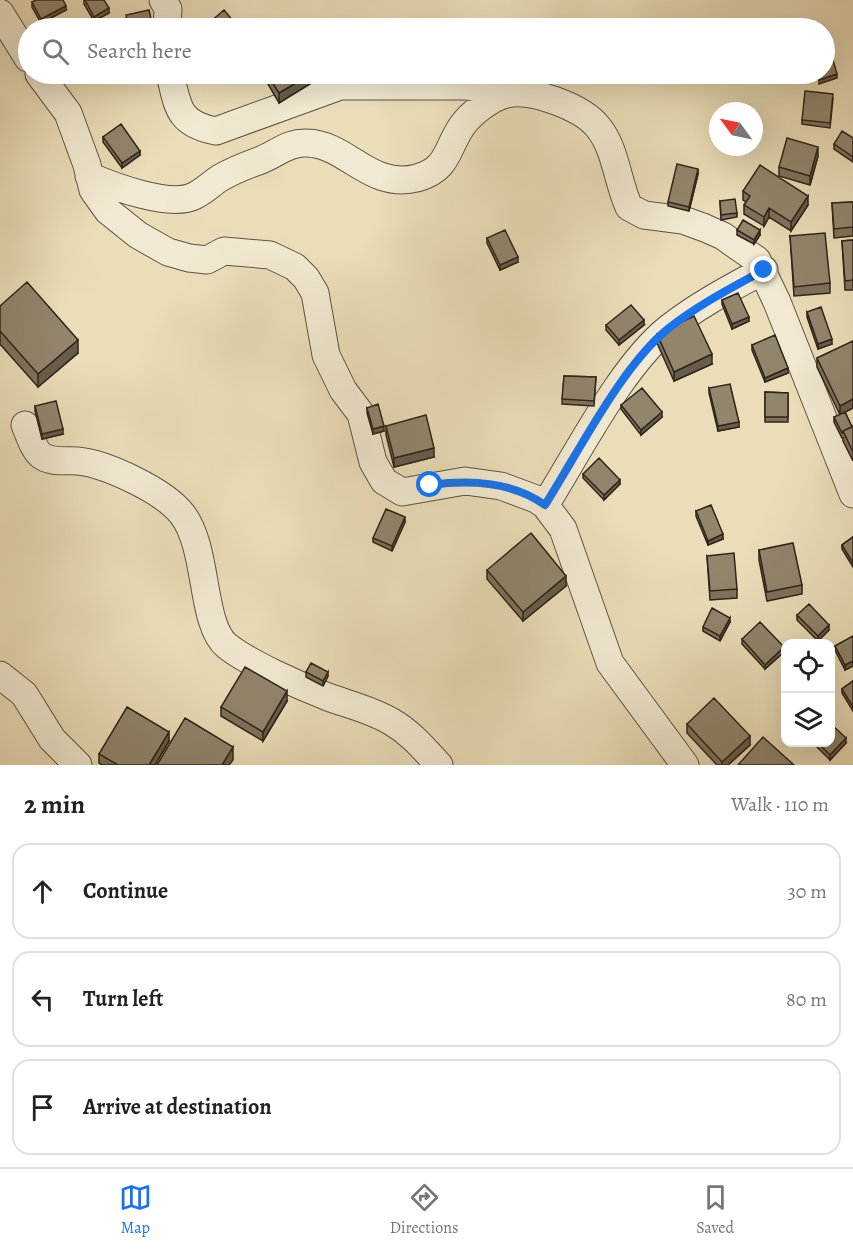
<!DOCTYPE html>
<meta charset="utf-8">
<style>
:root{--surface:#fff;--page:#f6f6f6;--text:#222;--muted:#767676;--line:#e0e0e0;--accent:#1a73e8}
body{margin:0;font-family:Alegreya,serif;background:var(--page);color:var(--text)}
.controls{position:absolute;right:18px;bottom:18px;display:grid;overflow:hidden;border-radius:12px;box-shadow:0 6px 24px #0002}
.controls button{width:54px;height:54px;display:grid;place-items:center;padding:0;border:0;border-bottom:2px solid var(--line);background:var(--surface);color:var(--text);font:30px sans-serif}
.compass{position:absolute;left:709px;top:102px;width:54px;height:54px;border-radius:50%;background:var(--surface);box-shadow:0 6px 24px #0002;rotate:303deg}
.stop{position:absolute;width:18px;height:18px;margin:-14px;border:4px solid #1a73e8;border-radius:50%;background:#fff}
.stop.end{background:#1a73e8;border-color:#fff;box-shadow:0 2px 6px #0008}
.list{margin:0;padding:0;list-style:none}
h2{display:flex;justify-content:space-between;align-items:center;height:78px;margin:0;padding:0 24px;font-size:26px}
h2 small{font-size:20px;font-weight:400;color:var(--muted)}
.list li{display:grid;grid-template-columns:39px 1fr auto;gap:18px;align-items:center;box-sizing:border-box;height:96px;margin:0 12px 12px;padding:0 12px;border:2px solid var(--line);border-radius:18px}
.list b{display:block;font-size:22px;white-space:nowrap}
.list em{font-size:20px;font-style:normal;color:var(--muted)}
.icon{flex:none;width:33px;height:33px;fill:none;stroke:currentColor;stroke-width:2;stroke-linecap:round;stroke-linejoin:round}
.map{position:relative;flex:none;width:853px;height:765px;overflow:hidden}
.search{position:absolute;background:var(--surface);box-shadow:0 6px 24px #0002;left:18px;right:18px;top:18px;height:66px;display:flex;align-items:center;gap:15px;box-sizing:border-box;padding:0 21px;border-radius:33px;color:var(--muted);font-size:22px}
.sheet{height:402px;background:var(--surface)}
nav{display:flex;justify-content:space-around;align-items:center;box-sizing:border-box;height:84px;border-top:2px solid var(--line);background:var(--surface);font-size:16px;color:var(--muted)}
nav a{display:grid;justify-items:center;gap:3px}
nav .on{color:var(--accent)}
.map>svg:first-child{display:block}
.lines{fill:none;stroke-linecap:round;stroke-linejoin:round}
.street-casing{stroke:#5e5342;stroke-width:29}
.street{stroke:#f1e9d1;stroke-width:27}
.wall{fill:#7d725d;stroke:#30251a;stroke-width:1.5}
.shaded-wall{fill:#665d4c;stroke:#30251a;stroke-width:1.5}
.building{fill:#91856c;stroke:#30251a;stroke-width:1.5}
.route{stroke:#1a73e8;stroke-width:8}
</style>
<div class="map">
<svg width="853" height="765" viewBox="0 0 853 765">
<rect width="100%" height="100%" fill="#eaddb8"/>
<filter id="stains"><feTurbulence type="fractalNoise" baseFrequency=".00333" numOctaves="4"/><feColorMatrix values="0 0 0 0 .2 0 0 0 0 .09 0 0 0 0 .02 0 0 0 .5 -.17"/></filter>
<radialGradient id="worn" r=".72"><stop offset=".6" stop-color="#630" stop-opacity="0"/><stop offset="1" stop-color="#630" stop-opacity=".3"/></radialGradient>
<g class="lines">
<defs>
<path id="street" d="M163 0 168 9 167 28
M0 13 28 58
M39 74 68 113 87 165 93 190 108 211 138 235 168 252 189 258 207 260 224 251 270 255 295 267 306 278 315 293 326 355 343 390 361 414 373 462 384 481 402 492 465 481 501 486 536 499 545 505 563 529 610 663 685 765
M170 74C178 107 178 124 216 131L340 86H467L507 94
M89 176C112 186 170 208 194 196 203 192 211 184 220 178 234 170 247 165 261 160 278 153 289 142 307 143 347 144 370 190 417 178 449 169 446 149 462 126 471 113 491 98 506 94 531 88 582 107 598 127 616 149 617 181 629 207L644 215 683 220 705 228 723 236 757 260 777 302 853 494
M25 425C29 434 34 451 42 456 53 463 66 460 78 461 107 464 164 491 182 514 209 548 200 624 227 646 250 664 300 686 328 697 350 705 372 710 392 722 411 733 424 749 439 765
M545 505C578 453 622 365 669 328 698 305 731 288 764 270
M0 675 24 694 52 739 78 765"/>
</defs>
<use href="#street" class="street-casing"/>
<use href="#street" class="street"/>
</g>
<path class="wall" d="M84 0H104L109 13 94 21 84 4Z
M32 2 66 10 41 23 32 7Z
M264 74H326L279 103 264 77Z
M833 99 830 128 802 124V120Z
M103 137 140 155 122 168 103 142Z
M853 138V162L834 149V144Z
M818 156 810 185 779 176V167Z
M698 174 689 211 668 206V202Z
M743 191 808 205 791 231 769 217 764 226 744 214V205L746 202 743 200Z
M720 201 737 213V217L721 220Z
M853 202V236L834 238 832 203Z
M737 230 760 235 754 244 737 235Z
M790 236 830 283V293L794 296Z
M487 238 518 262 500 270 487 243Z
M853 240V290H845L842 241Z
M722 300 749 321 732 329 722 304Z
M0 306 78 353 38 387 0 344Z
M807 312 832 344 818 349 807 317Z
M606 325H644L619 345 606 330Z
M657 334 712 364 674 381 657 343Z
M853 341V408L845 412 852 427 853 426V461L843 441V438H842L834 422V417L840 415 817 367V358Z
M752 345 788 373 765 382 752 350Z
M564 376 596 377 594 406 562 404Z
M709 388 739 427 718 431 709 393Z
M765 392 788 393V422H765Z
M621 405 662 417 641 435 621 409Z
M35 406 63 434 42 439 35 411Z
M367 408 384 431 373 434 367 413Z
M386 426 434 457 394 467 386 435Z
M583 474 620 484 604 500 583 478Z
M696 511 723 539 708 545 696 516Z
M405 522 392 551 373 542V538Z
M853 537V567L842 549V545Z
M759 550 802 585V594L767 601 759 560Z
M707 556 737 589V598L710 600Z
M487 570 566 586 523 621 487 579Z
M797 615 829 630 818 641 797 620Z
M730 622 720 641 703 631V627Z
M853 636V666L845 670 835 650V646Z
M742 639 784 652 765 669 742 644Z
M306 672 328 676 323 686 306 677Z
M853 681V711L842 693V689Z
M287 701 263 741 221 716V707Z
M687 724 750 745 728 765H717L687 733Z
M169 741 155 765H102L99 763V754Z
M812 742H831L846 743 830 760Z"/>
<path class="shaded-wall" d="M66 6V10L41 23V19Z
M109 8V13L94 21V17Z
M311 74H326L279 103V93Z
M837 74V78L819 84V80Z
M818 147V156L810 185V176Z
M140 151V155L122 168V163Z
M698 169V174L689 211V207Z
M808 196V205L791 231V222Z
M769 208V217L764 226V217Z
M760 230V235L754 244V240Z
M518 257V262L500 270V265Z
M749 317V321L732 329V324Z
M644 320V325L619 345V340Z
M832 339V344L818 349V344Z
M78 340V353L38 387V374Z
M712 354V364L674 381V372Z
M788 368V373L765 382V378Z
M853 399V408L840 415V406Z
M662 412V417L641 435V430Z
M739 422V427L718 431V426Z
M384 426V431L373 434V429Z
M63 429V434L42 439V434Z
M434 448V457L394 467V458Z
M620 480V484L604 500V495Z
M405 517V522L392 551V546Z
M723 534V539L708 545V541Z
M566 576V586L523 621V612Z
M730 618V622L720 641V636Z
M829 625V630L818 641V636Z
M784 647V652L765 669V665Z
M853 661V666L845 670V665Z
M328 672V676L323 686V681Z
M287 691V701L263 741V732Z
M169 732V741L155 765H149Z
M750 736V745L728 765H722V762Z
M846 738V743L830 760V755Z
M233 747V760L229 765H222Z"/>
<path class="building" d="M36 0H63L66 6 41 19 32 2Z
M85 0H104L109 8 94 17Z
M149 10 153 28H128L126 15Z
M224 10 239 28H203Z
M830 50 837 74 819 80 817 74H825V52Z
M267 74H311L279 93Z
M805 91 833 94 830 123 802 120Z
M121 124 140 151 122 163 103 137Z
M842 131 853 138V157L834 144Z
M787 138 818 147 810 176 779 167Z
M677 164 698 169 689 207 668 202Z
M760 165 808 196 791 222 769 208 764 217 744 205 750 196 743 191Z
M735 199 737 213 721 215 720 201Z
M853 202V227L834 229 832 203Z
M743 220 760 230 754 240 737 230Z
M505 230 518 257 500 265 487 238Z
M825 233 830 283 794 287 790 236Z
M853 240V280L845 281 842 241Z
M27 282 78 340 38 374 0 331V306Z
M738 293 749 317 732 324 722 300Z
M631 305 644 320 619 340 606 325Z
M821 307 832 339 818 344 807 312Z
M694 316 712 354 674 372 657 334Z
M775 335 788 368 765 378 752 345Z
M853 341V399L840 406 817 358Z
M564 376 596 377 594 401 562 399Z
M730 384 739 422 718 426 709 388Z
M642 388 662 412 641 430 621 405Z
M765 392 788 393V417H765Z
M56 401 63 429 42 434 35 406Z
M378 404 384 426 373 429 367 408Z
M845 412 852 427 843 431V433H842L834 417Z
M426 415 434 448 394 458 386 426Z
M853 426V452L843 431Z
M599 458 620 480 604 495 583 474Z
M711 505 723 534 708 541 696 511Z
M386 509 405 517 392 546 373 538Z
M531 533 566 576 523 612 487 570Z
M853 537V563L842 545Z
M793 543 802 585 767 592 759 550Z
M734 553 737 589 710 591 707 556Z
M809 604 829 625 818 636 797 615Z
M712 608 730 618 720 636 703 627Z
M760 622 784 647 765 665 742 639Z
M853 636V661L845 665 835 646Z
M311 663 328 672 323 681 306 672Z
M245 667 287 691 263 732 221 707Z
M853 681V707L842 689Z
M714 698 750 736 722 762 687 724Z
M127 707 169 732 149 765H118L99 754Z
M185 718 233 747 222 765H157Z
M831 724 846 738 830 755 817 742H831Z
M763 737 794 765H738Z"/>
<g class="lines">
<path class="route" d="M430 485C469 480 511 481 545 505 578 453 622 365 669 328 698 305 731 288 764 270"/>
</g>
<rect width="100%" height="100%" filter="url(#stains)"/>
<rect width="100%" height="100%" fill="url(#worn)"/>
</svg>
<div class="controls">
<button><svg class="icon" aria-label="locate" viewBox="0 0 24 24"><circle cx="12" cy="12" r="6"/><path d="M12 2v4M12 18v4M2 12h4M18 12h4"/></svg></button>
<button><svg class="icon" aria-label="layers" viewBox="0 0 24 24"><path d="M12 4l9 5-9 5-9-5zM3 14l9 5 9-5"/></svg></button>
</div>
<svg class="compass" viewBox="-18 -18 36 36"><path d="M0-13l5 13h-10z" fill="#e53935"/><path d="M0 13l5-13h-10z" fill="#767676"/></svg>
<div class="stop" style="left:430px;top:485px"></div>
<div class="stop end" style="left:764px;top:270px"></div>
<div class="search"><svg class="icon" aria-label="search" viewBox="0 0 24 24"><circle cx="10" cy="10" r="6"/><path d="M15 15l6 6"/></svg>Search here</div>
</div>
<section class="sheet">
<h2>2 min<small>Walk · 110 m</small></h2>
<ul class="list">
<li><svg class="icon" aria-label="ahead" viewBox="0 0 24 24"><path d="M12 20V5M6 11l6-6 6 6"/></svg><div><b>Continue</b></div><em>30 m</em></li>
<li><svg class="icon" aria-label="left" viewBox="0 0 24 24"><path d="M17 20v-9H6M10 6l-5 5 5 5"/></svg><div><b>Turn left</b></div><em>80 m</em></li>
<li><svg class="icon" aria-label="arrive" viewBox="0 0 24 24"><path d="M6 21V4h12l-3 4 3 4H6"/></svg><div><b>Arrive at destination</b></div></li>
</ul>
</section>
<nav>
<a class="on"><svg class="icon" aria-label="map" viewBox="0 0 24 24"><path d="M3 6l6-2 6 2 6-2v14l-6 2-6-2-6 2zM9 4v14M15 6v14"/></svg>Map</a>
<a><svg class="icon" aria-label="directions" viewBox="0 0 24 24"><path d="M12 3l9 9-9 9-9-9zM9 14v-3h6M13 9l2 2-2 2"/></svg>Directions</a>
<a><svg class="icon" aria-label="saved" viewBox="0 0 24 24"><path d="M7 4h10v16l-5-4-5 4z"/></svg>Saved</a>
</nav>
